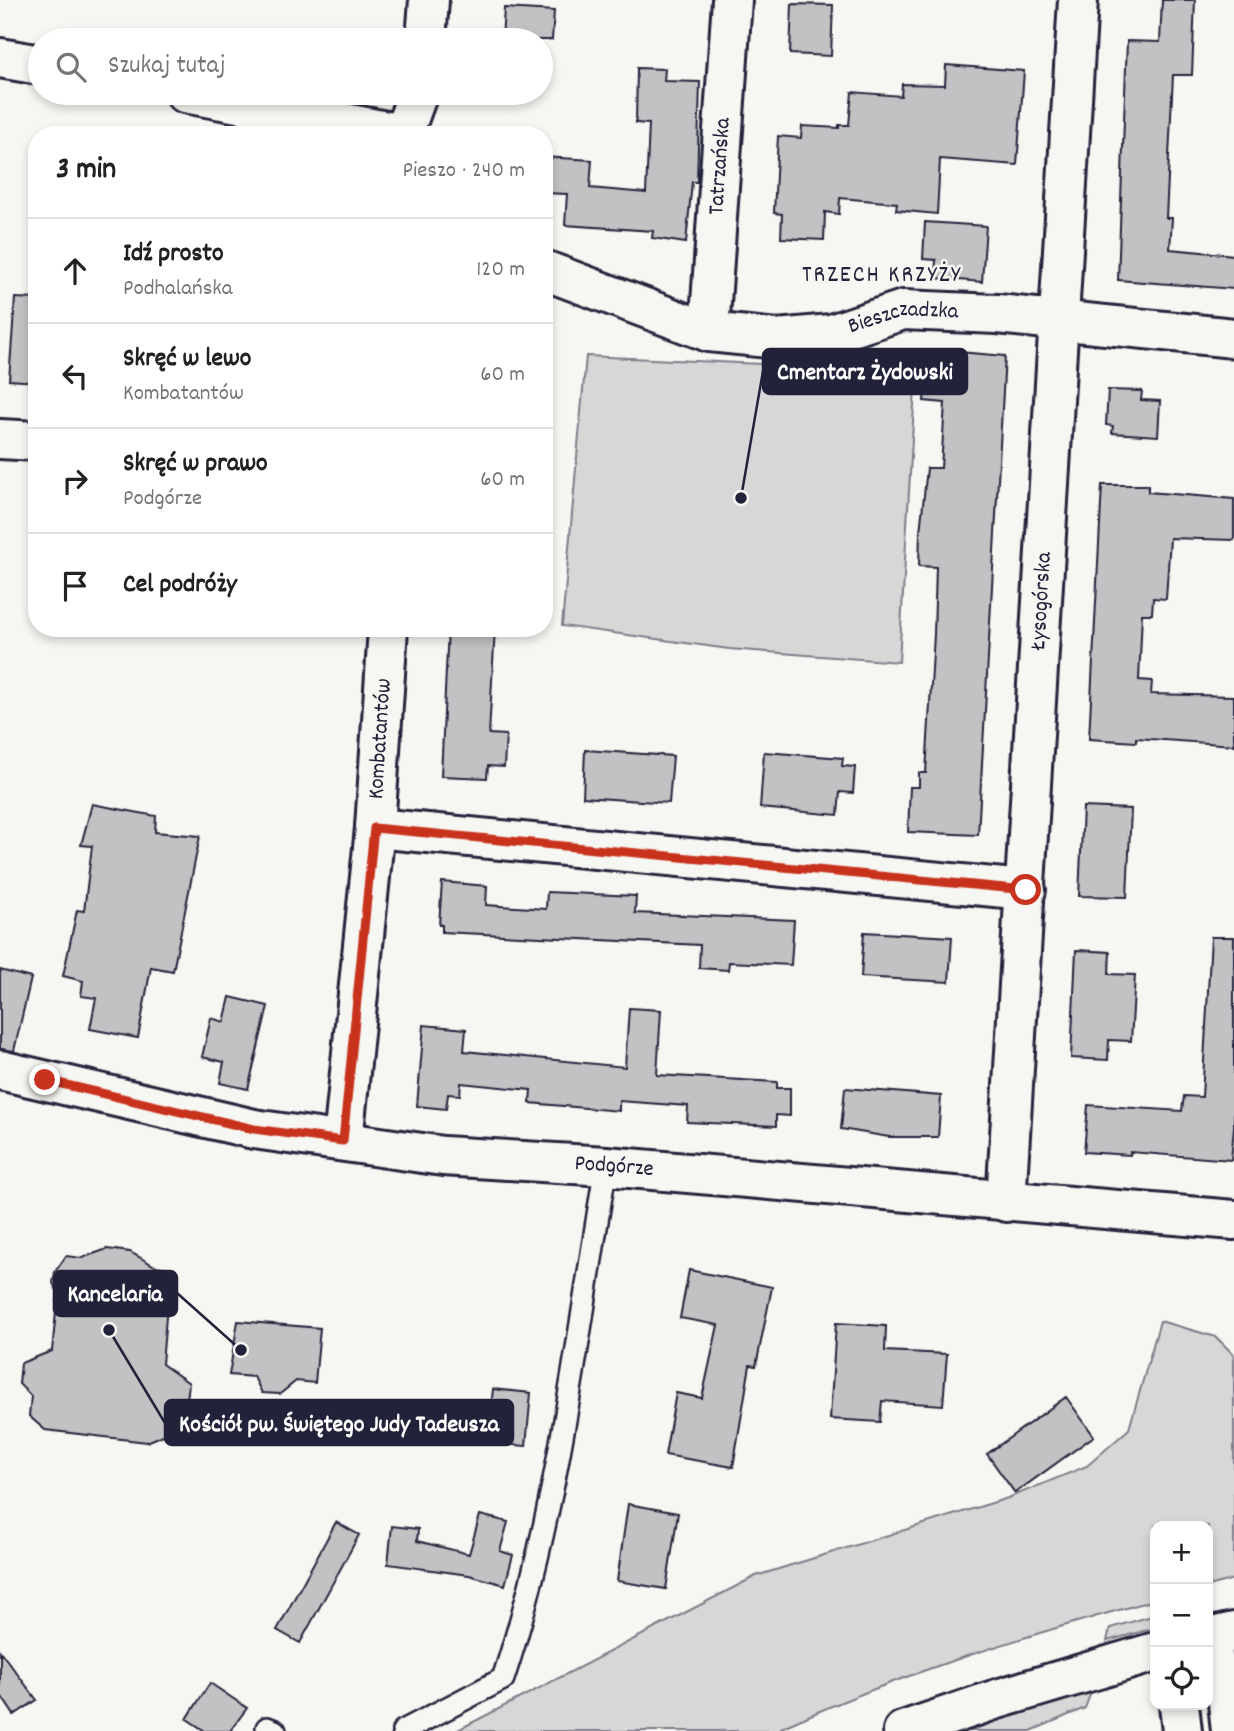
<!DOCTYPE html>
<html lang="pl">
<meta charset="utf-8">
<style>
:root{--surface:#fff;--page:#f2f2f2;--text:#222;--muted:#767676;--line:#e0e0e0}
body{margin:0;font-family:Dekko,sans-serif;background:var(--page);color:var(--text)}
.controls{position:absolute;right:21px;bottom:21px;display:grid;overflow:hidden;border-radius:14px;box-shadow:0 4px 10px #0003}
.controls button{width:63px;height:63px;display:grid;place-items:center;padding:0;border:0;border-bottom:2px solid var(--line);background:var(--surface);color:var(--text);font:35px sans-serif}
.stop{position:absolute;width:21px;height:21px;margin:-16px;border:5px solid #c8321e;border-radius:50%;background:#fff}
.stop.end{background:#c8321e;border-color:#fff;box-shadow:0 2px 7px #0008}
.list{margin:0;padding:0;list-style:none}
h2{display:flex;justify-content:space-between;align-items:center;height:91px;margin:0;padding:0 28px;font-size:30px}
h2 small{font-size:23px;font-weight:400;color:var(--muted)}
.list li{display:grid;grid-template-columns:46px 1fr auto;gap:21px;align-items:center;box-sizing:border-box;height:105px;padding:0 28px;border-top:2px solid var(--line)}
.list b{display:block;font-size:26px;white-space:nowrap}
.list p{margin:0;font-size:23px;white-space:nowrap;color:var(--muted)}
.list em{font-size:23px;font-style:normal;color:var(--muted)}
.icon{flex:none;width:38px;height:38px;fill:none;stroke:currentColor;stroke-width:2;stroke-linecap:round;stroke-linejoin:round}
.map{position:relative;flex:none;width:1234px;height:1731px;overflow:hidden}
.search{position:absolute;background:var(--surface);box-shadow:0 4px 10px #0003;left:28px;top:28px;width:525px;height:77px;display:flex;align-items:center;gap:18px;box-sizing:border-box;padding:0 24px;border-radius:38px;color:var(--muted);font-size:26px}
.panel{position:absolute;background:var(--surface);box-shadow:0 4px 10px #0003;left:28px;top:126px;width:525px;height:511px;border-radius:28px}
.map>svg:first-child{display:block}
.green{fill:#d7d7d7;stroke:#7c7c89;stroke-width:2}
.building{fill:#c2c2c4;stroke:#22223b;stroke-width:2}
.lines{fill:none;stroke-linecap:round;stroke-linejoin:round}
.service-casing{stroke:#22223b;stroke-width:26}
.minor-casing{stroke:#22223b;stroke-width:44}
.tertiary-casing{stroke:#22223b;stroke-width:44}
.secondary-casing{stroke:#22223b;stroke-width:44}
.service{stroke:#f6f6f2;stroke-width:21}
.minor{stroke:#f6f6f2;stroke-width:38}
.tertiary{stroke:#f6f6f2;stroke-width:38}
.secondary{stroke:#f6f6f2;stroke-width:38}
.route{stroke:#c8321e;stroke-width:9}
.labels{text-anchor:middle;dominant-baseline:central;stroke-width:5;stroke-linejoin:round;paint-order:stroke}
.street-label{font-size:23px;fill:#22223b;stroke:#f6f6f2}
.neighbourhood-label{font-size:24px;letter-spacing:2px;fill:#22223b;stroke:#f6f6f2}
.leader{fill:none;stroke:#22223b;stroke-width:2.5}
.callout-dot{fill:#22223b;stroke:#f6f6f2;stroke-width:2.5}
.callout{fill:#22223b;stroke:#22223b;stroke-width:2.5}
.callout-label{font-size:24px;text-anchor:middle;font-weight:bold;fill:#fff}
</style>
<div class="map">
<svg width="1234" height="1731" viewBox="0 0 1234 1731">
<rect width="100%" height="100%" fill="#f6f6f2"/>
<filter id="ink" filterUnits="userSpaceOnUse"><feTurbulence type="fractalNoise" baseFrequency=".0143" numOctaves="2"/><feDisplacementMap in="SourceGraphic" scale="14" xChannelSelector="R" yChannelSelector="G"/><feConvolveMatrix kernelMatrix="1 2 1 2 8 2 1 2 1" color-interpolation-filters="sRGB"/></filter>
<g filter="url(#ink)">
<path class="green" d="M586 356 916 371 899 662 729 649 562 626Z
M1160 1321 1216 1337 1234 1355V1579L1208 1586V1526H1155V1600C1027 1635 902 1673 781 1728L780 1731H456L756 1576 1008 1498 1087 1466 1129 1429Z
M1155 1615V1628L1107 1641 1110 1628Z
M1091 1692 1085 1708 1031 1731H961Z"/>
<path class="building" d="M1162 0H1195L1192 75H1173L1166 218H1172L1170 249 1234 255V289L1118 280 1127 41 1160 42Z
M792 4 833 5 831 56 790 54Z
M504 8 554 11 552 40H502Z
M946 65 1024 71 1017 165 940 159 937 214 896 210 897 203 840 198 839 214 825 212 824 240 781 238 782 214 774 213 778 136 801 138 802 126 839 128V125H849L852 92 901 96 902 84 945 85Z
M637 68 665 69 664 81 700 82 697 182H692L686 243 652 238 653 231 565 225 567 194 544 193V157L592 160 590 188 646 193 649 124 636 123Z
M925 222 986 226 982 282 935 278 936 260 923 259Z
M15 298 37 299V382L9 380Z
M947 351 1005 356 978 835 908 832 910 787H919V773H926L934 634 936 567 919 566 920 532 927 468H941L945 403 924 401 927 366 946 367Z
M1108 390 1142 391 1141 400 1160 401 1158 436 1112 433 1113 426 1106 425Z
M1102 485H1148V492L1234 499V540L1170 538 1166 599 1153 598 1152 614H1142L1139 680 1152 681 1151 694 1234 696V745L1136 738V742L1089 739Z
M448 628H495L489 734 506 735 504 767 488 766 487 778 441 776Z
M585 750 673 756 669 803 583 797Z
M764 752 843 758 842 766 855 767 853 793 840 792 838 815 760 808Z
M92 804 156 816 155 832 200 836 173 971 151 967 138 1038 90 1029 96 998 81 996 83 981 63 976 77 910 84 911 92 846 81 845Z
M1083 807 1131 809 1127 897 1079 896Z
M442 882 487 886 486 905 546 909 547 892 636 896 635 913 794 920 791 965 729 962 728 970 699 968 700 945 442 932V925H439Z
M864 932 952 937 949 982 861 977Z
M1211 937H1234V1127L1231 1160 1130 1152V1155L1084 1152 1088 1105 1182 1111 1184 1096 1202 1097Z
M1076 950 1110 952 1109 974 1135 975 1131 1041 1109 1040 1108 1060 1071 1058Z
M0 970 31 978 14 1051 0 1049Z
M230 997 268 1006 248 1089 220 1083 224 1062 202 1057 211 1018 224 1022Z
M629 1008 661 1010 657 1075 777 1082V1088H790V1116L776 1115V1126L687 1122 688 1106 619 1101V1111L530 1103 531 1090 461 1083 460 1095 448 1094 446 1109 417 1106 424 1025 466 1029 464 1051 625 1067Z
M845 1088 941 1096 938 1137H889L841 1129Z
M107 1249 130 1252 155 1266 168 1268 176 1285 175 1297 167 1305 162 1364 189 1383 186 1408 171 1413 168 1433 147 1442 45 1430 29 1416 31 1396 19 1384 21 1363 52 1351 58 1292 53 1283 55 1272 66 1256 82 1258Z
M689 1270 772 1287 756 1366 750 1365 733 1467 665 1455 676 1393 702 1398 718 1325 680 1318Z
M238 1321 320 1328 315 1383 296 1381 280 1394 262 1393 254 1377 229 1375Z
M836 1323 886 1326 885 1351 947 1354 943 1405 882 1401 880 1422 830 1419Z
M493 1389 531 1393 526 1446 487 1443Z
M1066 1397 1094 1436 1015 1493 987 1454Z
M628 1504 678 1513 666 1589 617 1581Z
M480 1515 508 1522 500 1551 513 1555 505 1585 469 1575 388 1564 392 1526 418 1529 417 1541 469 1554Z
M336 1522 359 1535 300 1643 277 1630Z
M0 1651 37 1700 14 1715 0 1694Z
M210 1683 247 1708 230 1731H205L187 1719Z"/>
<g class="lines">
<defs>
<path id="service" d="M267 1728 275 1731
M403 1731 503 1679C558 1513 577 1338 606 1166"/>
<g id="minor">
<path d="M426 40 429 0"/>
<path d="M0 58 40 65"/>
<path d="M185 93 403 134"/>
<path d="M403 134 418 93"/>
<path id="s1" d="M544 270 709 332 777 339 831 334 903 310 997 314 1234 338"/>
<path id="s2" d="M709 332 732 0"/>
<path d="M0 439 37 441"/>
<path d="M375 828 1026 890"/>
<path id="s3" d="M0 1070 254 1129 443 1156 606 1166 1234 1220"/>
<path id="s4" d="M343 1141 375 828 388 628"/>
<path id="s5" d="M1006 1202 1078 0"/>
</g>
<path id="tertiary" d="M1208 1644 1227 1693 1231 1731
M1179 1705 1182 1731"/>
<path id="secondary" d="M1208 1638 1234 1632
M903 1731 994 1700 1155 1652"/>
</defs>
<use href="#service" class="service-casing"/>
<use href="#minor" class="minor-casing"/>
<use href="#tertiary" class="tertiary-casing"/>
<use href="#secondary" class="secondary-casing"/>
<use href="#service" class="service"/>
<use href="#minor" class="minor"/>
<use href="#tertiary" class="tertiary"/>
<use href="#secondary" class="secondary"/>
</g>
</g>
<g class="lines" filter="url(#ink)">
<path class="route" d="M45 1080 254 1129 343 1141 374 828 1026 890"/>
</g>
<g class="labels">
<g class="street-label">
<text stroke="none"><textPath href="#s2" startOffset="166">Tatrzańska</textPath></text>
<text stroke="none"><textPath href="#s1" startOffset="374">Bieszczadzka</textPath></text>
<text stroke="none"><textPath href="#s5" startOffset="602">Łysogórska</textPath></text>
<text stroke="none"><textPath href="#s4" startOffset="404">Kombatantów</textPath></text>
<text stroke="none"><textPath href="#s3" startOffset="623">Podgórze</textPath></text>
</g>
<g class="neighbourhood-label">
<text x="882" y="276">TRZECH KRZYŻY</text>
</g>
</g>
<path class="leader" d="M741 498L763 371M241 1350L177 1293M109 1330L165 1423"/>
<g class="callout-dot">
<circle cx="741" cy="498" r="7"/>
<circle cx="241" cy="1350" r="7"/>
<circle cx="109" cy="1330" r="7"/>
</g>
<g class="callout">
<rect x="763" y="349" width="204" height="45" rx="7"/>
<rect x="54" y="1271" width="123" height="45" rx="7"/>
<rect x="165" y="1400" width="348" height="45" rx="7"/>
</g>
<g class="callout-label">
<text x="865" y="379">Cmentarz Żydowski</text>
<text x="115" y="1301">Kancelaria</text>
<text x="339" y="1431">Kościół pw. Świętego Judy Tadeusza</text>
</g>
</svg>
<div class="controls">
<button>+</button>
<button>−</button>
<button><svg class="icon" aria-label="locate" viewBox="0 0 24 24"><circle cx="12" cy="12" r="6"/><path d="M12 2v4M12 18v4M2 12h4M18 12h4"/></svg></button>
</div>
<div class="stop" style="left:1026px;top:890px"></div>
<div class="stop end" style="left:45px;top:1080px"></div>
<div class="search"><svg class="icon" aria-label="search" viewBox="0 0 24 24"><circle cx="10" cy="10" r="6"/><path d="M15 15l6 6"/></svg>Szukaj tutaj</div>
<section class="panel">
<h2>3 min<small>Pieszo · 240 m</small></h2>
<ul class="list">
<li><svg class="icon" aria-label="ahead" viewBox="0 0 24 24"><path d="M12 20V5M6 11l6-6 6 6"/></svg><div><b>Idź prosto</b><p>Podhalańska</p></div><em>120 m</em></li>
<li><svg class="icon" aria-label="left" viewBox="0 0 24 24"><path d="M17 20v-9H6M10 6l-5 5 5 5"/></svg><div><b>Skręć w lewo</b><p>Kombatantów</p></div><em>60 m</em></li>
<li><svg class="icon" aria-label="right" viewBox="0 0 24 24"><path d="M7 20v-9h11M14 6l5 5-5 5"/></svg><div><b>Skręć w prawo</b><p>Podgórze</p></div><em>60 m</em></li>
<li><svg class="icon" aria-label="arrive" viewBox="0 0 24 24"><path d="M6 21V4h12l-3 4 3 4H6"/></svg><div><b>Cel podróży</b></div></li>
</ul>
</section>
</div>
